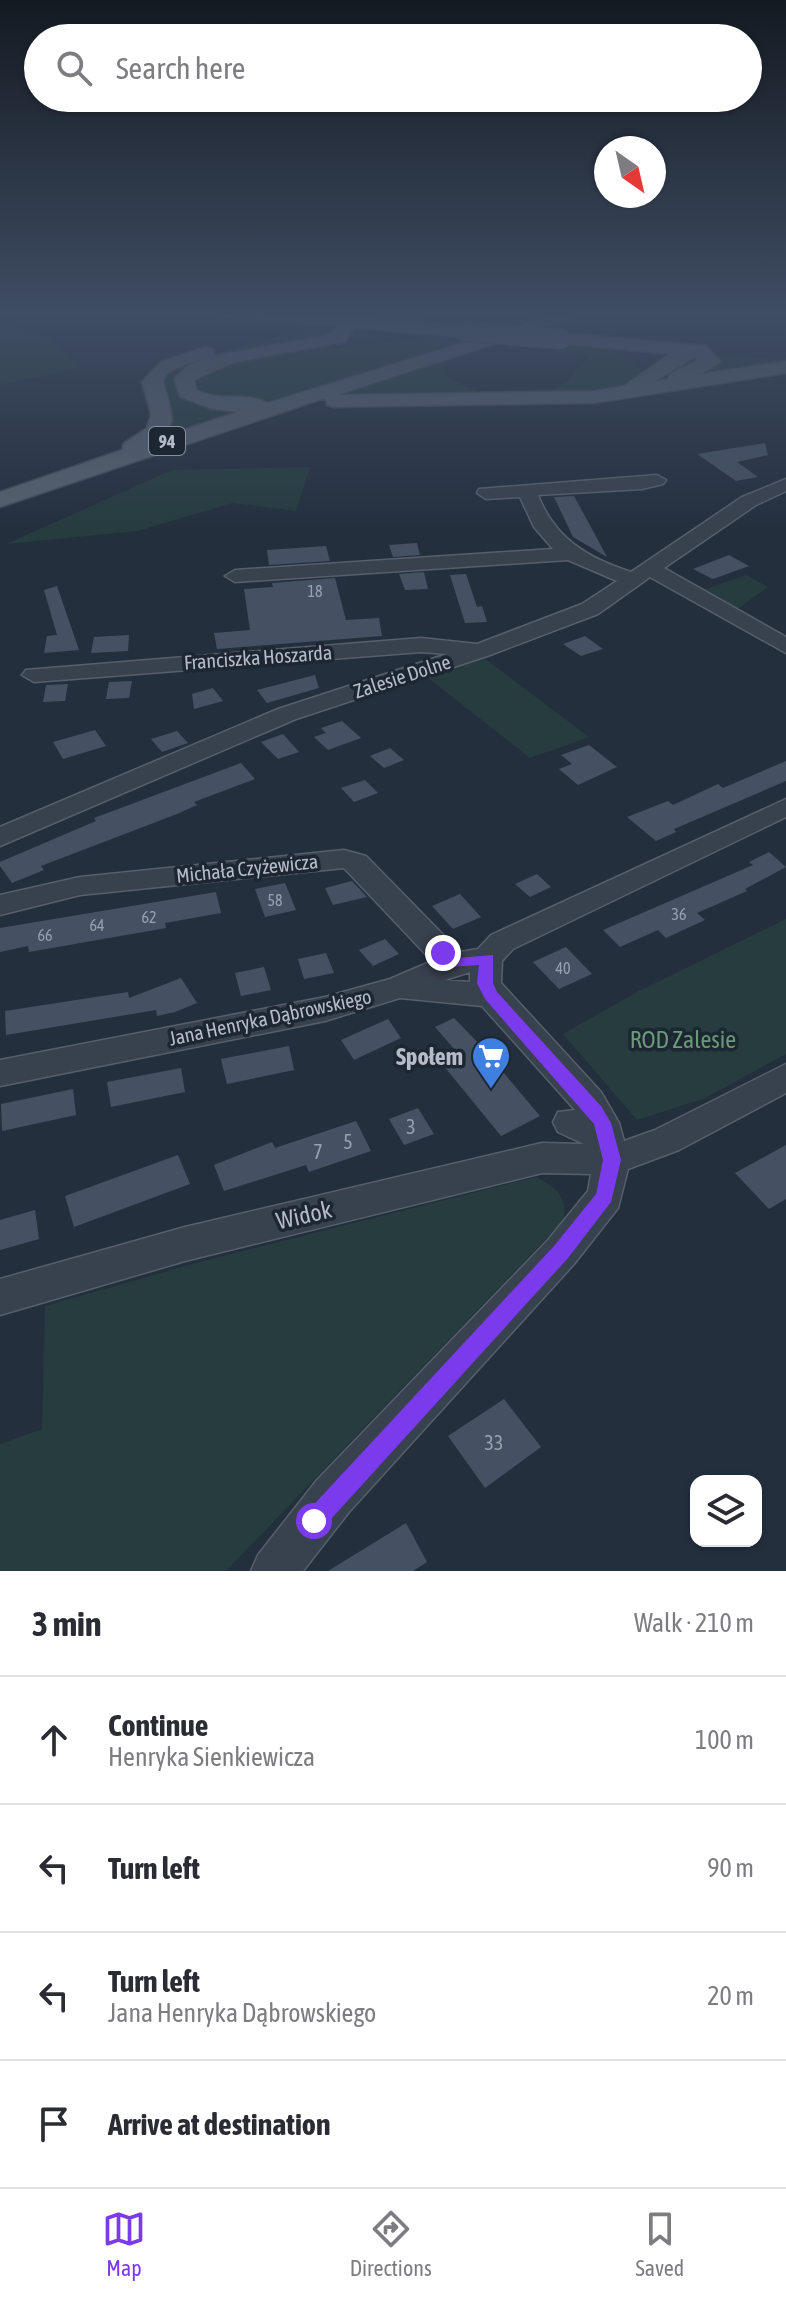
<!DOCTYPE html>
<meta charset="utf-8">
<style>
:root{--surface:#fff;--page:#f7f7f7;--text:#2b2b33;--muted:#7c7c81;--line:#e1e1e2;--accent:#7c3aed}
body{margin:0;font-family:"Asap Condensed",sans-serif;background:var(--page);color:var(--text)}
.controls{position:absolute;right:24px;bottom:24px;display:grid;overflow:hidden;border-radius:16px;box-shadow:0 2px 6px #0004}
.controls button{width:72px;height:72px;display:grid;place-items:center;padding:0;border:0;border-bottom:2px solid var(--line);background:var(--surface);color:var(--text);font:40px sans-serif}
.compass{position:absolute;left:594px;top:136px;width:72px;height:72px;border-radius:50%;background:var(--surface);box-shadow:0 2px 6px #0004;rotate:146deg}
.stop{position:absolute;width:24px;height:24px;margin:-18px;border:6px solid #7c3aed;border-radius:50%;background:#fff}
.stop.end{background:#7c3aed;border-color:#fff;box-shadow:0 2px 8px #0008}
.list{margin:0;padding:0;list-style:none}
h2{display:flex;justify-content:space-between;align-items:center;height:104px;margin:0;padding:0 32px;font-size:34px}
h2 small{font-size:26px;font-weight:400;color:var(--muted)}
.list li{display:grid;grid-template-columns:52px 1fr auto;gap:24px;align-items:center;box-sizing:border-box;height:128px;padding:0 32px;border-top:2px solid var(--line)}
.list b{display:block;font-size:30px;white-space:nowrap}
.list p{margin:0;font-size:26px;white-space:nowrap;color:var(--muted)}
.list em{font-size:26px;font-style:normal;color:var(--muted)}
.icon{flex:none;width:44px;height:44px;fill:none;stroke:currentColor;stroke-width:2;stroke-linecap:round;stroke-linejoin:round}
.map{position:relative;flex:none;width:786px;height:1571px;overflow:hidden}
.search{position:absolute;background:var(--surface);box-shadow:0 2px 6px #0004;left:24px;right:24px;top:24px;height:88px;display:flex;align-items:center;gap:20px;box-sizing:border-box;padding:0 28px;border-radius:44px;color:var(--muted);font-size:30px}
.sheet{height:616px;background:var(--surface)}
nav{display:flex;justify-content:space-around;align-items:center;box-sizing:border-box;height:112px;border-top:2px solid var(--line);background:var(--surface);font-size:22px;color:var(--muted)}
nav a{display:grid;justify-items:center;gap:4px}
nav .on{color:var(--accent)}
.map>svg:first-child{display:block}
.green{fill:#263c3f}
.building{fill:#455162}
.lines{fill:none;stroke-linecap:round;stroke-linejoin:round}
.minor-casing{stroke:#565f6c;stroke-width:3}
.major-casing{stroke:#414a57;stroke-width:3}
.minor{fill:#38414e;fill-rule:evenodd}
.major{fill:#56606e;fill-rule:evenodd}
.major-bridge-casing{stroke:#414a57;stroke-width:22;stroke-linecap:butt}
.major-bridge{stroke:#56606e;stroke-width:20}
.route{fill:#7c3aed}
.labels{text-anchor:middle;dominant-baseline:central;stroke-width:7;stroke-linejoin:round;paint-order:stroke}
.number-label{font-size:16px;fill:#98a1af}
.shield{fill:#1d2633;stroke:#878f9c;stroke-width:2}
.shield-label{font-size:18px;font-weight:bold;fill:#b4bcc9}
.street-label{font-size:20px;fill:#b4bcc9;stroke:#1d2633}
.near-number-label{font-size:20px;fill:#98a1af}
.near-park-label{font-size:24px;fill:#6b9a76;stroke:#1d2633}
.near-poi-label{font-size:24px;font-weight:bold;fill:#b4bcc9;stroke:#1d2633;text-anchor:end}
.near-street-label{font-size:24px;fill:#b4bcc9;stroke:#1d2633}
</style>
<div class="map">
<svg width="786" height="1571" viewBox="0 0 786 1571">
<rect width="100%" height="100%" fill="#242f3e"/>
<path class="green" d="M0 321 49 339 82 367 0 385Z
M327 323 336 325 337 333 180 372 175 385 181 395 254 408 156 439 159 390 166 372 190 360Z
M445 335 477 338 270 400 250 402 202 396 188 379 191 375 240 360Z
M516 341C543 343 634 341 642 373 623 399 576 392 548 393L568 381 588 357 514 344Z
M712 354 786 360V365L669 383 712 367 716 363Z
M448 359 444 365 448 377 469 388 492 394 321 398Z
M310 467 296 511 232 503 138 531 6 544 172 470Z
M746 575 768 587 737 609 703 590Z
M484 658 589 737 530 758 427 677Z
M786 919V1054L703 1099 637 1120 563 1034 637 992Z
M536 1177C557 1188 567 1196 564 1220L226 1571H0V1444L42 1429 45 1306 192 1264Z"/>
<path class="building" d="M765 443 768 455 737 462 758 477 736 481 697 454Z
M574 496 586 518 607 557 573 537 554 497Z
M417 543 420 555 393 557 389 545Z
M326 546 330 561 269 565 267 550Z
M729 555 749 566 713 579 693 569Z
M424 572 428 589 405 590 399 574Z
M466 574 477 607 482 606 487 622 465 623 450 575Z
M335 578 346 620 379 618 382 636 217 649 214 633 250 630 244 589 273 587 272 583Z
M57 586 79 650 44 653 47 636 57 635 44 590Z
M129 635 128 651 91 653 94 637Z
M585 636 603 649 581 656 563 644Z
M315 675 319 688 267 703 257 690Z
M132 681 129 698 106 699 109 682Z
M68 684 65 701 43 702 46 685Z
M213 688 223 701 194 709 192 694Z
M342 721 361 738 328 750 314 737 326 733 321 728Z
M95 730 106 746 63 759 53 742Z
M177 731 188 743 162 752 151 739Z
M283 734 299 752 278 759 261 742Z
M589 745 617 767 578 785 559 769 572 764 561 755Z
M390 748 404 760 384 768 370 756Z
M786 761V781L674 829 676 832 656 841 627 817 668 801 673 805 718 784 723 788Z
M241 763 255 779 194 802 197 805 177 814 41 866 44 870 12 883 0 866V862L96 821 94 818Z
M365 780 378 793 354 802 341 788Z
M769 852 786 867 745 889 747 891 697 913 705 920 666 938 658 930 620 947 603 930 753 865 749 862Z
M537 874 551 887 530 897 515 884Z
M352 881 367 897 333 905 325 888Z
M285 883 296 910 265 917 255 889Z
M216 892 221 913 165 923 166 928 29 952 28 946 0 952V928Z
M460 894 481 917 453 929 432 906Z
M385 939 399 954 373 966 359 950Z
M566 947 592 974 559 989 533 962Z
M326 953 334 973 304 979 298 959Z
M264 967 271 990 241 996 235 973Z
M181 978 197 1003 175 1012 157 1016 156 1010 6 1035 5 1011 128 992 129 998Z
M454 1018 482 1047 540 1116 501 1136 443 1065 461 1057 435 1027Z
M388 1019 401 1038 354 1060 341 1040Z
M289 1046 294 1070 227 1084 221 1059Z
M181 1068 185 1092 111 1107 107 1082Z
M73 1089 76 1115 2 1131 1 1104Z
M418 1108 434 1134 404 1145 389 1119Z
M356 1121 371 1151 309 1172 306 1165 224 1191 214 1165 272 1142 275 1148Z
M786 1145V1199L769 1209 735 1173Z
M178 1155 190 1184 74 1227 65 1196Z
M35 1210 39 1239 0 1250V1220Z
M504 1399 541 1447 485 1488 448 1436Z
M406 1523 427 1562 413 1571H328Z"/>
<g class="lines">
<defs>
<path id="minor" d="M657 475 666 480 663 484 642 489 538 495C555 539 588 558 631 572L742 497 786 479V491L756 505 664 568 786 637V653L650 577 598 614 490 655 296 719 0 846V827L278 709 447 654 421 652 34 682 22 675 26 670 421 638 477 644 582 604 617 581 568 560 235 582 225 576 235 570 553 549 534 527 520 497 486 499 477 493 479 489Z
M786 799V817L513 949 502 961 501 983 601 1092 619 1123 624 1141 655 1130 786 1064V1093L679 1150 628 1169 618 1208 574 1264 349 1512 303 1571H251L258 1555 317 1480 548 1240 588 1191 591 1174 542 1173 185 1261 0 1315V1279L185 1227 542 1143 584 1144 558 1132 553 1122 558 1112 575 1110 482 1006 400 998 325 1021 0 1086V1060L325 997 390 979 432 961 344 868 80 895 0 915V895L80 877 344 850 366 856 460 952 478 949 491 935ZM470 972V982L445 980Z"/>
<path id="major" d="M207 311H284L464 325 473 331 464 337 354 328 345 342 235 362 194 380 197 390C219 402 248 391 267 403L567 311H595L337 395 594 391 624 386 670 354 554 343V335L561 333 706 346 721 362 701 374 786 361V373L594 403 334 407 327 405 325 398 0 507V492L122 450 124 443 147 428 151 414 142 382 160 362 206 347 213 349V356L323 336 336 330V326L216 316ZM695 357 698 360 670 374 668 379 655 381ZM200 360 187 366 174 379 180 397 212 409 238 412 164 436 172 421C171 381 142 377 200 360Z"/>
</defs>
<use href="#minor" class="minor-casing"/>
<use href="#major" class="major-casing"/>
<use href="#minor" class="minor"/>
<use href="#major" class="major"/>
<defs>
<path id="major-bridge" d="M464 331 561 339"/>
</defs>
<use href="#major-bridge" class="major-bridge-casing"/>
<use href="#major-bridge" class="major-bridge"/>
</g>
<linearGradient id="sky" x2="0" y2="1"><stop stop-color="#141a22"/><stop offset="0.59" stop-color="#3f4d63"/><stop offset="1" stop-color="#3f4d63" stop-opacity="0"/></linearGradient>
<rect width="786" height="531" fill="url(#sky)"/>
<path class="route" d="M443 948 457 958 493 955V983L497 992 601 1106 611 1123 621 1160 611 1202 568 1258 322 1529 314 1532 306 1529 302 1521 306 1513 554 1246 596 1194 603 1160 594 1124 485 999 477 983 479 965 448 967 436 953Z"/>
<defs>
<symbol id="supermarket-pin" viewBox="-11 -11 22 30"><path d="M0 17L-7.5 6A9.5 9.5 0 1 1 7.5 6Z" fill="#3f7fe0" stroke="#1d2633"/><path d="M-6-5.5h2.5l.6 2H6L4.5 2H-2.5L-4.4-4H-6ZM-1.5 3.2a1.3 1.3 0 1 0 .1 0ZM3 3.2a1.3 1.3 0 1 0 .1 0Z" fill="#fff"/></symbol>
</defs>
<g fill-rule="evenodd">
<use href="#supermarket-pin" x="469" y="1034" width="44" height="60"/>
</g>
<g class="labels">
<g class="number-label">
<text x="315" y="591">18</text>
<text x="275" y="900">58</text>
<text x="679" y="914">36</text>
<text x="149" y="917">62</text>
<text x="97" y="925">64</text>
<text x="45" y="935">66</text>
<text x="563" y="968">40</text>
</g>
<rect class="shield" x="149" y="427" width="36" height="28" rx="6"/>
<g class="shield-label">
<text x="167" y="441">94</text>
</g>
<g class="street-label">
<text transform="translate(258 657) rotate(-4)">Franciszka Hoszarda</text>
<text transform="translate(402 676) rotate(-18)">Zalesie Dolne</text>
<text transform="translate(247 868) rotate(-6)">Michała Czyżewicza</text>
<text transform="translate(270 1017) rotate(-12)">Jana Henryka Dąbrowskiego</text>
</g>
<g class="near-number-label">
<text x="411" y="1126">3</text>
<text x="348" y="1141">5</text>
<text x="318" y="1151">7</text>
<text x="494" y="1442">33</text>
</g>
<g class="near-park-label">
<text x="683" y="1039">ROD Zalesie</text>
</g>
<g class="near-poi-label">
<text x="463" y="1056">Społem</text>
</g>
<g class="near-street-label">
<text transform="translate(304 1215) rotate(-13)">Widok</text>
</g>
</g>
</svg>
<div class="controls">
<button><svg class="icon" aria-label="layers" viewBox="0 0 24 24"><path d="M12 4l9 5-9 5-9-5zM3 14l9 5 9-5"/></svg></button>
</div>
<svg class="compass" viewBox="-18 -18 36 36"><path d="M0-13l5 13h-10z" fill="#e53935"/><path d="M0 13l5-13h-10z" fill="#7c7c81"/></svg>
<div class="stop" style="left:314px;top:1521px"></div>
<div class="stop end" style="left:443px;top:953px"></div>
<div class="search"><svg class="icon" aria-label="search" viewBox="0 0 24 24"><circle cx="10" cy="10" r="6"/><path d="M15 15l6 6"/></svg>Search here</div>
</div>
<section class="sheet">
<h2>3 min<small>Walk · 210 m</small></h2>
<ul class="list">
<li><svg class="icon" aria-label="ahead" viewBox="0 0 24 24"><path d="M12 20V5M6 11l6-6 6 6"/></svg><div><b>Continue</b><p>Henryka Sienkiewicza</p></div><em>100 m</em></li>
<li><svg class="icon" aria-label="left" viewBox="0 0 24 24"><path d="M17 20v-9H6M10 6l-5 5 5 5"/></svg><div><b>Turn left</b></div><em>90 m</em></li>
<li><svg class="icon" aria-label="left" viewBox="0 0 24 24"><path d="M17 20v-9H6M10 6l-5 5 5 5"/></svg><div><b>Turn left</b><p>Jana Henryka Dąbrowskiego</p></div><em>20 m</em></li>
<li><svg class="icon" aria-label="arrive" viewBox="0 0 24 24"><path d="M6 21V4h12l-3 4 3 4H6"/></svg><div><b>Arrive at destination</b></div></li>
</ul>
</section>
<nav>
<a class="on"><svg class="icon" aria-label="map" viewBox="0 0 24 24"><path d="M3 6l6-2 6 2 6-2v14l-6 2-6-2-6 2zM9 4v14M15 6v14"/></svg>Map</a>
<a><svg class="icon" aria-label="directions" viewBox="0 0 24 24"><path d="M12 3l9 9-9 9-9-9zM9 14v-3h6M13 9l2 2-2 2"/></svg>Directions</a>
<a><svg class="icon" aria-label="saved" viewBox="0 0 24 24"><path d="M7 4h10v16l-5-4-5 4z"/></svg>Saved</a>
</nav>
